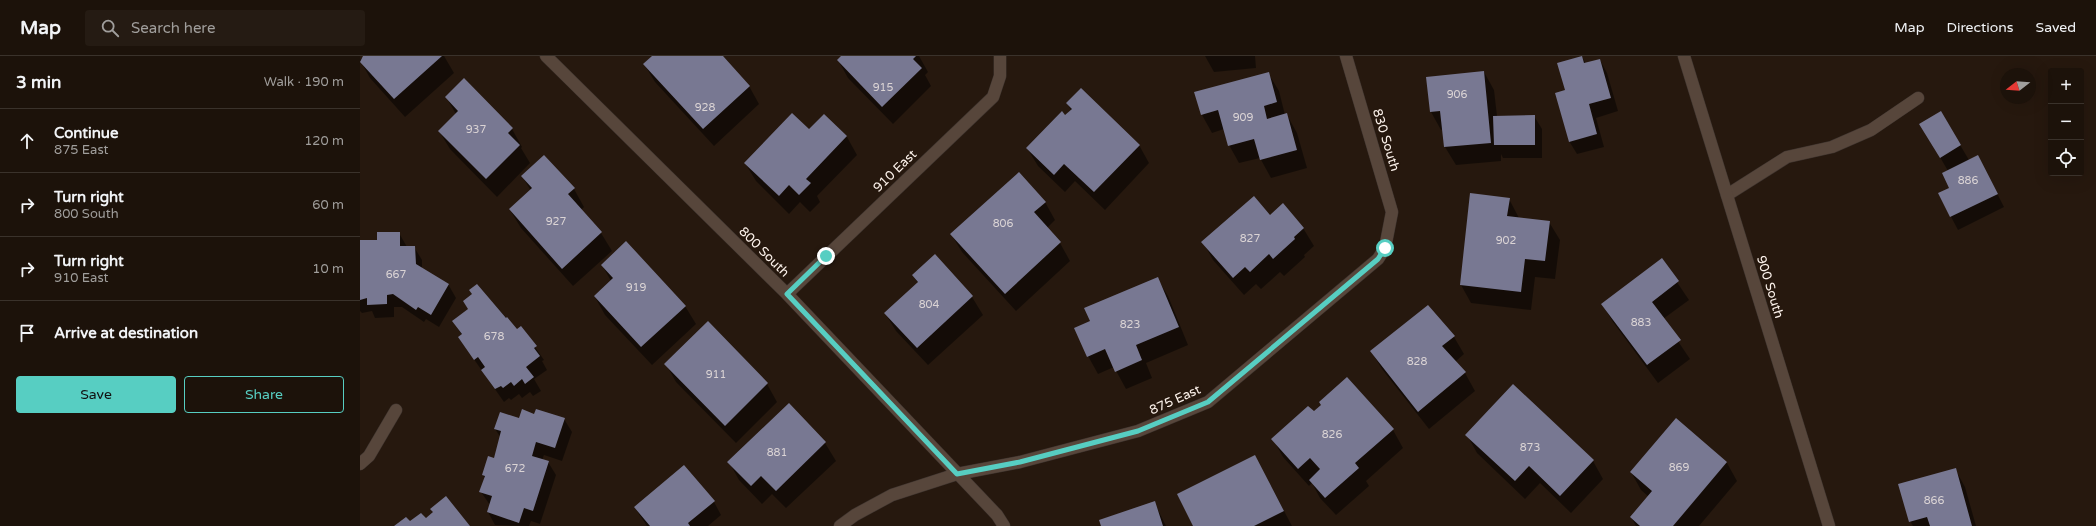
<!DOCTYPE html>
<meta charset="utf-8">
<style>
:root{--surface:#1c120a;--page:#251b13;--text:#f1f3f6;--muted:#a09e9c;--line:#3a322b;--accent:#57cec2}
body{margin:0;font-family:"Varela Round",sans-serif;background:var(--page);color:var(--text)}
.controls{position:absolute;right:12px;top:12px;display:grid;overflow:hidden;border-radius:4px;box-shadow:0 4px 16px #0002}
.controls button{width:36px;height:36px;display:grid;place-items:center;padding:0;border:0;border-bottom:1px solid var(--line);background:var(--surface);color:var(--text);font:20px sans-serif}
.compass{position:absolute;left:1640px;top:12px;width:36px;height:36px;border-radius:50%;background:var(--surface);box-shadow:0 4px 16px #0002;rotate:253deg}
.stop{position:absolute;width:12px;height:12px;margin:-9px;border:3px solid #57cec2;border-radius:50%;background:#fff}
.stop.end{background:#57cec2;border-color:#fff;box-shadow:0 1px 4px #0008}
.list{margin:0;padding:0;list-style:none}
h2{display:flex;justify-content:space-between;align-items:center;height:52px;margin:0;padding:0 16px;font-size:17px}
h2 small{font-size:13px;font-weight:400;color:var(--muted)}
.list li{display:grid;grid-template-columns:26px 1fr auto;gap:12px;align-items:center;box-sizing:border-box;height:64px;padding:0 16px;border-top:1px solid var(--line)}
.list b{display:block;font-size:15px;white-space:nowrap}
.list p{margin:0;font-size:13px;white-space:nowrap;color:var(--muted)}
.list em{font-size:13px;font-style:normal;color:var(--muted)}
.actions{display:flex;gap:8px;padding:12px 16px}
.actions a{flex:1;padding:9px 0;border:1px solid var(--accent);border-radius:4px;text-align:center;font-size:14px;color:var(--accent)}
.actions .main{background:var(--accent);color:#111}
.icon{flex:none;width:22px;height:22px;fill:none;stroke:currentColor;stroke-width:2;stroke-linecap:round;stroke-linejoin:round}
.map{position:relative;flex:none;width:1736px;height:470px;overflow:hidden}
header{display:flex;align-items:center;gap:24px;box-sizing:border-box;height:56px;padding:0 20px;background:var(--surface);border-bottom:1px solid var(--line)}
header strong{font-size:19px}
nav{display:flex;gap:22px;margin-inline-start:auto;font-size:14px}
.search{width:280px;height:36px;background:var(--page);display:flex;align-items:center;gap:10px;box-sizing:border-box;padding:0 14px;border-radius:4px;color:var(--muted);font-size:15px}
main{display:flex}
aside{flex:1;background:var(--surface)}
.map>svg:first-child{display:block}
.shadow{fill:#0007}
.building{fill:#787892}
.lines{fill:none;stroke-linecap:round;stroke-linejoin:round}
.lane-casing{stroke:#3e342f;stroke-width:13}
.street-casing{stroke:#3e342f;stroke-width:13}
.secondary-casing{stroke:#3e342f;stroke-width:13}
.lane{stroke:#57463b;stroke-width:12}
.street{stroke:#57463b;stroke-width:12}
.secondary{stroke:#57463b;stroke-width:12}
.route{stroke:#57cec2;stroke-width:5}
.labels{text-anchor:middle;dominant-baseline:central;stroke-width:3;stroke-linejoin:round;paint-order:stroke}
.number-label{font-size:11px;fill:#dbd4d5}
.street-label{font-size:13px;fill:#fcf2eb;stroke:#26180e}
</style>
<header>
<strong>Map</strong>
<div class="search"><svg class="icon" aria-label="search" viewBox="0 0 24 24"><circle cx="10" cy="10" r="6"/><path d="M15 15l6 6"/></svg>Search here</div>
<nav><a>Map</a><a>Directions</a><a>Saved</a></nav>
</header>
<main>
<aside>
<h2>3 min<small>Walk · 190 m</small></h2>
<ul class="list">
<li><svg class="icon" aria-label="ahead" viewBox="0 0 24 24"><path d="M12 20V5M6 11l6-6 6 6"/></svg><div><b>Continue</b><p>875 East</p></div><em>120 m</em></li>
<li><svg class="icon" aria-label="right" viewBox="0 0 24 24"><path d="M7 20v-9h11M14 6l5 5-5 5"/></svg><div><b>Turn right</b><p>800 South</p></div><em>60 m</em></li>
<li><svg class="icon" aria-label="right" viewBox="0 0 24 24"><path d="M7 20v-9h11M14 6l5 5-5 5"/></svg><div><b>Turn right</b><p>910 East</p></div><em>10 m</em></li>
<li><svg class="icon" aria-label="arrive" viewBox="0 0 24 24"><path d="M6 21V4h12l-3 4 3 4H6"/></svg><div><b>Arrive at destination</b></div></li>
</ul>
<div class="actions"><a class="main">Save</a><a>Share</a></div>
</aside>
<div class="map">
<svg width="1736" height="470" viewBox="0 0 1736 470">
<rect width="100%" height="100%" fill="#26180e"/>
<path class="shadow" d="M5 0H84L94 17 45 61 10 22 0 4Z
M293 0H361L389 30 399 48 354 90 295 26 284 8Z
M482 0H559L568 16 565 19 571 30 533 68 488 22 478 4Z
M845 0H895L896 12 854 16Z
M1222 1 1226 8 1240 4 1247 17 1258 55 1236 62 1244 91 1217 98 1209 85 1206 35Z
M1124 16 1134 34 1137 60H1174L1182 73V102H1143L1141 98V105L1096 109 1085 91 1083 73 1081 74 1071 56Z
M908 17 919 35 925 59H927L937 77 947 112 911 122 900 102 879 107 869 89 864 73 852 77 842 59Z
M86 41 152 73 162 91 161 92 170 107 137 141 90 93 79 75 96 58Z
M707 47 779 89 789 107 745 154 715 125 705 136 678 110 667 92 711 54Z
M1581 57 1609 104 1618 100 1644 151 1598 174 1579 138 1590 132 1588 115 1561 68Z
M464 59 487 81 497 99 457 140 460 146 450 156 440 146 429 158 396 125 385 107 449 74Z
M162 120 214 133 224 151 221 154 241 177 252 195 213 230 161 172 150 154 171 135Z
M1149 143 1159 162 1189 166 1200 184 1195 223 1175 221 1171 254 1111 247 1101 229Z
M685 146 695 164 687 172 700 187 710 205 656 255 602 196 591 178Z
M910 160 943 172 954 190 944 199 945 201 924 220 920 216 901 233 896 228 884 239 853 204 843 186Z
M39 177 47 191H54L62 204V213L88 228 96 242 79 271 66 263 64 266 42 251H34V261L15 262 12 255 2 257 0 255V185H18Z
M575 200 612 241 623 259 568 309 536 275 525 257 558 227 553 220Z
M1302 204 1329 244 1303 263 1330 303 1298 327 1253 266 1242 248Z
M242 209 325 250 336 268 292 309 245 259 235 241 251 225Z
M797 222 808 240 828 289 786 307 792 322 766 333 754 311 738 318 728 300 731 266Z
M133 247 157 274 161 271 184 304 182 305 187 314 174 323 181 335 173 340 170 336 162 342 159 338 151 344 149 342 144 346 99 282 102 279 93 265Z
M1094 281 1104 298 1095 306 1105 317 1115 335 1069 373 1022 313 1011 295Z
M306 308 407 328 417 346 376 387 316 326Z
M175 359 204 363 212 376 202 405 184 399 182 404 188 406 196 419 180 468 171 465 169 470 135 469 128 456 130 449 121 436 125 423 123 419 134 403 141 382 135 373Z
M1316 363 1367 407 1377 425 1339 470H1276L1271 461 1289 441 1281 434 1271 416Z
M1033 374 1043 392 1006 425 1009 430 976 459 960 442 952 427 949 430 923 401 913 383Z
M1107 379 1233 405 1243 423 1211 457 1180 427 1165 443 1117 397Z
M465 387 476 405 426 452 412 438 402 448 379 424 369 406Z
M895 400 932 470H834Z
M1595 413 1605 431 1616 470H1553L1550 465Z
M354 446 361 459 348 470H287L275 452Z
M794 446 806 470H742Z"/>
<path class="building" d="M3 0H82L34 43 0 6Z
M292 0H363L390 30 343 73 283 8Z
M481 0H556L553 3 562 12 522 51 477 4Z
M1222 0 1224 7 1240 3 1251 42 1229 48 1237 78 1209 86 1195 37 1205 34 1197 7Z
M1124 15 1131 87 1084 91 1080 55 1070 56 1066 21Z
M909 16 917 46 904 50 907 63 927 57 937 94 900 104 894 83 868 90 858 54 841 59 834 36Z
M104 22 153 72 148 77 160 89 126 123 78 75 98 55 85 41Z
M721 32 780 89 734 136 704 108 694 119 666 92 702 55 705 59 712 53 706 47Z
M1581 55 1601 89 1580 102 1559 68Z
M432 57 449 73 464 58 487 80 446 123 451 127 439 139 429 129 419 140 384 107Z
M1175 59V89H1134L1133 60Z
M184 99 215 132 208 138 242 176 202 213 149 153 172 132 161 120Z
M1618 99 1638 138 1590 161 1578 137 1589 132 1582 117Z
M659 116 686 146 674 156 701 186 645 238 590 178Z
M1110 137 1150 142 1147 160 1190 165 1185 205 1165 203 1161 236 1100 229Z
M894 140 910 159 923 147 944 172 934 181 935 183 913 203 909 198 890 216 885 211 873 222 841 186Z
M17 176H40V190H55L56 208 89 228 71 259 58 251 56 254 33 238 27 239V248L7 249V242L0 244V184H17Z
M266 185 326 250 281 291 234 240 253 222 241 209Z
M575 198 613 240 557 292 524 257 558 226 552 219Z
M1302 202 1319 225 1292 246 1321 284 1287 309 1241 248Z
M798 221 819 271 776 289 782 304 755 316 745 293 727 301 714 272 730 265 724 252Z
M117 228 146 262 147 261 157 273 161 270 177 290 174 292 180 300 166 311 174 321 165 328 162 323 154 330 151 326 143 332 141 330 135 333 121 314 125 311 118 301 114 304 98 281 102 278 92 265 108 253 103 245 112 238 109 234Z
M1068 249 1095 280 1082 290 1106 316 1058 356 1010 295Z
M348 265 408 327 365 370 304 308Z
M987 321 1034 373 995 407 999 412 965 442 949 424 960 413 950 402 938 413 911 383 948 350 954 355 961 349 959 346Z
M1153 328 1234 404 1200 440 1169 410 1155 425 1105 379Z
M429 347 466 386 416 435 401 420 391 430 367 406Z
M162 353 174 358 176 353 205 362 195 392 176 386 172 400 189 405 173 455 164 452 159 467 127 456 132 440 119 436 125 420 122 419 128 400 134 402 141 375 134 373 140 356 159 362Z
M1316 362 1367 406 1313 470H1280L1270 461 1292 435 1270 416Z
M895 399 924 455 894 470H833L817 438Z
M324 409 355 445 328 467 330 470H290L274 451Z
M1596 412 1612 470H1570L1567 461 1549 466 1538 428Z
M86 440 110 470H34L46 461 50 465 61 457 66 462 73 456 70 453Z
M795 445 803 470H741L739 464Z"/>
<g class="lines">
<defs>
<path id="lane" d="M1367 139 1427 101 1472 91 1511 74 1558 42"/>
<path id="street" d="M186 0 427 238 637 459 644 470
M427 238 633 41 640 20V0
M0 408 9 400 36 354
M480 470 495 459 532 439 597 418 660 406 778 375 848 346 1018 203 1025 192 1032 156 986 0"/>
<path id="secondary" d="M1324 0 1469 470"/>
</defs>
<use href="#lane" class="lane-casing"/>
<use href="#street" class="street-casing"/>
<use href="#secondary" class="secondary-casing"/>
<use href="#lane" class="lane"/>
<use href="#street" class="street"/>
<use href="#secondary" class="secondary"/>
</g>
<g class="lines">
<path class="route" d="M466 200 427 238 597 418 660 406 778 375 848 346 1018 203 1025 192"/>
</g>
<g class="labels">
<g class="number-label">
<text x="523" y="31">915</text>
<text x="1097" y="38">906</text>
<text x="345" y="51">928</text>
<text x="883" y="61">909</text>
<text x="116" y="73">937</text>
<text x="1608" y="124">886</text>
<text x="196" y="165">927</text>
<text x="643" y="167">806</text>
<text x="890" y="182">827</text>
<text x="1146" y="184">902</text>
<text x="36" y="218">667</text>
<text x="276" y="231">919</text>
<text x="569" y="248">804</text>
<text x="1281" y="266">883</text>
<text x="770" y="268">823</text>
<text x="134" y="280">678</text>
<text x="1057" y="305">828</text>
<text x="356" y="318">911</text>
<text x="972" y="378">826</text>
<text x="1170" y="391">873</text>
<text x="417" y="396">881</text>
<text x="1319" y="411">869</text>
<text x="155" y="412">672</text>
<text x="1574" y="444">866</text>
</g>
<g class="street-label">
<text transform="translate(1026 84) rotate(73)">830 South</text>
<text transform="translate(535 115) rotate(-44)">910 East</text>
<text transform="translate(404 196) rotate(45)">800 South</text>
<text transform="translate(1410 231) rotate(73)">900 South</text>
<text transform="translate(815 344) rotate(-24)">875 East</text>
</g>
</g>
</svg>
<div class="controls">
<button>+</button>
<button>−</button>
<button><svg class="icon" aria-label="locate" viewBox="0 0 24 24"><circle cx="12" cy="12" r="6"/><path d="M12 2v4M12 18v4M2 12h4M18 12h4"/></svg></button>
</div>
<svg class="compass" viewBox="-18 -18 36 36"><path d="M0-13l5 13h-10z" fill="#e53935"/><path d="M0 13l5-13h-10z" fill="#a09e9c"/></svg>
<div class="stop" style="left:1025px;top:192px"></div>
<div class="stop end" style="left:466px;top:200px"></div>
</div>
</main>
